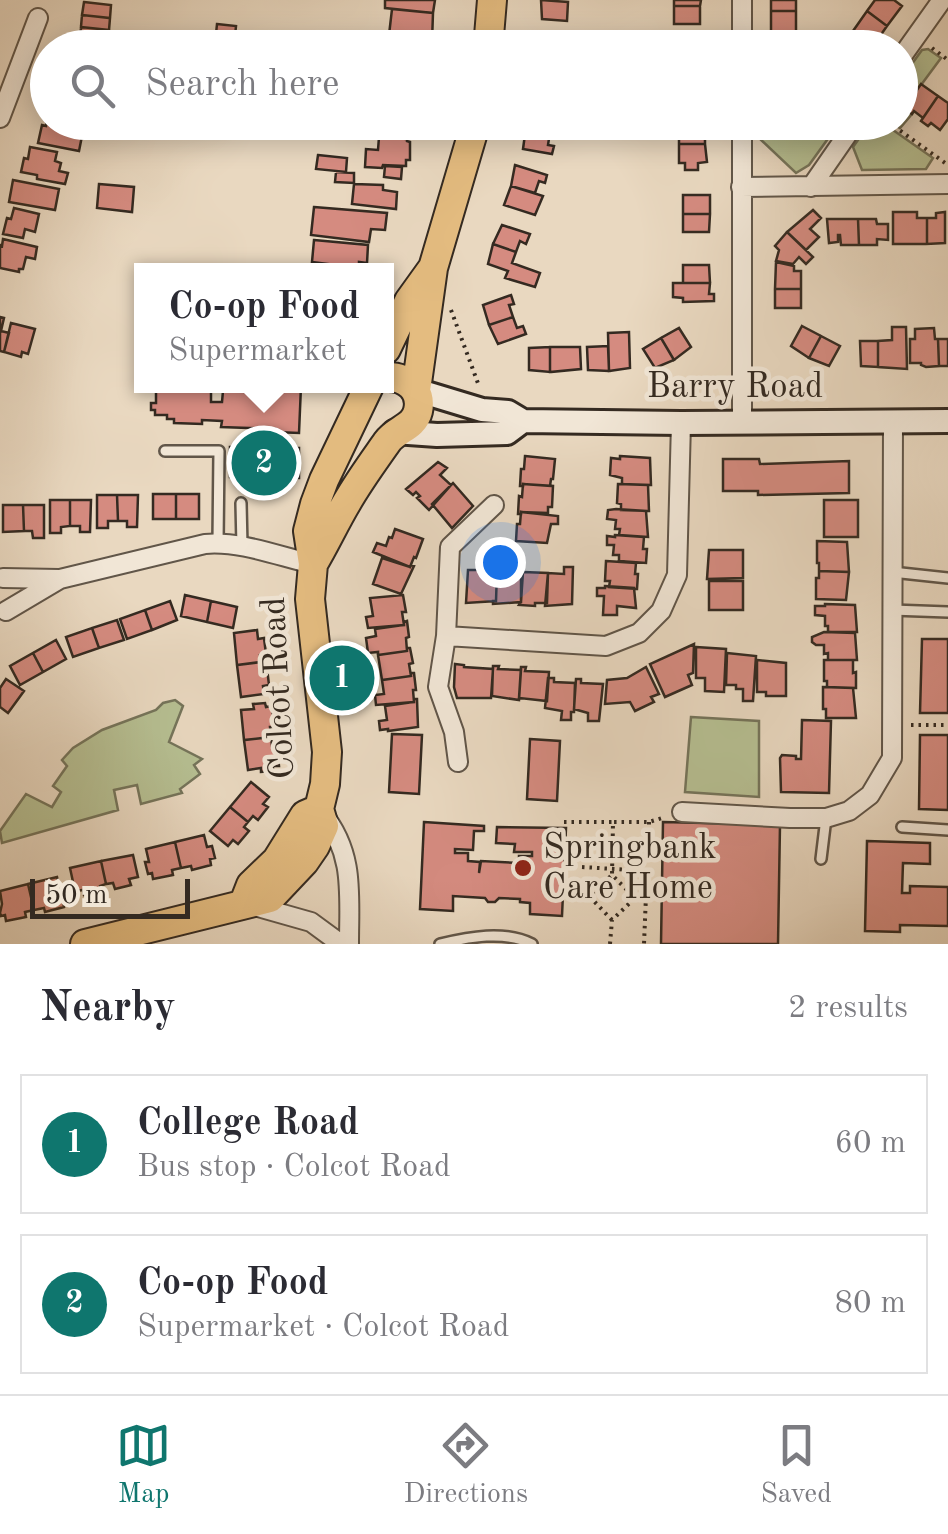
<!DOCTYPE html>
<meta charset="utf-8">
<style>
:root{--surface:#fff;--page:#f7f7f7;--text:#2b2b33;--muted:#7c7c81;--line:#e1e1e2;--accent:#0f766e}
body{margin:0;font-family:"Old Standard TT",serif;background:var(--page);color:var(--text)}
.scale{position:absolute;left:30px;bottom:25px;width:160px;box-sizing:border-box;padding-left:10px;border:5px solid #342a21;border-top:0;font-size:28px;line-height:35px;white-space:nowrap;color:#342a21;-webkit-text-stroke:8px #f1e6d6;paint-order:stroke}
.you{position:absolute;left:500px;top:562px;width:35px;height:35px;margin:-25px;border:8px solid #fff;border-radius:50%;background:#1a73e8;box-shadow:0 0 0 15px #1a73e833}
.badge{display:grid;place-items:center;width:65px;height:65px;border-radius:50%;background:var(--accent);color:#fff;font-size:32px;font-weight:700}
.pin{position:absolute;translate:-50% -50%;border:5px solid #fff;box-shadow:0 2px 10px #0006}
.popup{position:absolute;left:134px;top:263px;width:260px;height:130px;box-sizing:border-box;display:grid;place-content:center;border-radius:0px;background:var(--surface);filter:drop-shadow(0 2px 8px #0005);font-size:32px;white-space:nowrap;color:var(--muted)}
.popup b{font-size:38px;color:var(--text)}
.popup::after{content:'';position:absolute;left:50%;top:100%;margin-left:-20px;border:20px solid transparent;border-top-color:var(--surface)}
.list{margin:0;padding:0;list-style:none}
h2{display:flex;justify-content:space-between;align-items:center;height:130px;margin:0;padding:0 40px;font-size:42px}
h2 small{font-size:32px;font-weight:400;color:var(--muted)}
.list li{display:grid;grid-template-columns:65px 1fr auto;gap:30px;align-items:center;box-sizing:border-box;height:140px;margin:0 20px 20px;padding:0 20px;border:2px solid var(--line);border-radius:0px}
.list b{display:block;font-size:38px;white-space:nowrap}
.list p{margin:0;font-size:32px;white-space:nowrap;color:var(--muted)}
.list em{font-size:32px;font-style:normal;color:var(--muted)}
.icon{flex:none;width:55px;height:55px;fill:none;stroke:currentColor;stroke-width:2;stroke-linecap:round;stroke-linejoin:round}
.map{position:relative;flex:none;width:948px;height:944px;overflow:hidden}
.search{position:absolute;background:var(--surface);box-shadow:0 5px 25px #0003;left:30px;right:30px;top:30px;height:110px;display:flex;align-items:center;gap:25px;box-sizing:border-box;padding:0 35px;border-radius:55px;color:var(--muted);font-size:38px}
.sheet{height:450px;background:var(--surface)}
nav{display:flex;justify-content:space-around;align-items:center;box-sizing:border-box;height:140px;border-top:2px solid var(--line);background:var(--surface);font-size:28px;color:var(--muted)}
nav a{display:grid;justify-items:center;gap:5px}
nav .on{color:var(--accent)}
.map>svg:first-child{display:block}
.green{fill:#b6bf92;stroke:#75745a;stroke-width:2.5}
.building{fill:#d58b80;stroke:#342a21;stroke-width:2.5}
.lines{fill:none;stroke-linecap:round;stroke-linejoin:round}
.lane-casing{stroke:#615649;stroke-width:14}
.street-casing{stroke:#615649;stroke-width:22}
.secondary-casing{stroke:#342a21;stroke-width:28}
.primary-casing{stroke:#342a21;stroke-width:32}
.path{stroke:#342a21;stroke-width:4;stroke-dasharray:2.5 5;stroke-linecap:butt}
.lane{stroke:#f1e6d6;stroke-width:9}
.street{stroke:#f1e6d6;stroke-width:18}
.secondary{stroke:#f1e6d6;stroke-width:22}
.primary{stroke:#e4bc80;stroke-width:28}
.poi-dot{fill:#8f2418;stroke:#f1e6d6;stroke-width:4}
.labels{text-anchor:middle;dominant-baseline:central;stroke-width:9;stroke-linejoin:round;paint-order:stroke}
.street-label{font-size:35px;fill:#342a21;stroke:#f1e6d6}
.poi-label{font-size:35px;fill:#342a21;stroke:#f1e6d6;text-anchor:start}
</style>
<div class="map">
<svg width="948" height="944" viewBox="0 0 948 944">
<rect width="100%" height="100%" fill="#e9d8c0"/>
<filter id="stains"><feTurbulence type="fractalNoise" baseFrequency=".002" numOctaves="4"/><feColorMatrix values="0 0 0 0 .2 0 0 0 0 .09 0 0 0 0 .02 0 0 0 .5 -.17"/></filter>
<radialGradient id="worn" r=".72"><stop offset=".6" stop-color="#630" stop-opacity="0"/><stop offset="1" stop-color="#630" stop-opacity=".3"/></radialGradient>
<path class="green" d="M928 49 941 58 904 108 912 114 900 128 892 123 900 122 901 79 922 50Z
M870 123H883L933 158 926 169 862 170 853 147Z
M792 135 821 136 827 140 809 165 796 173 758 137H790Z
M175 700 183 706 169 742 202 759 194 765 200 774 180 789 182 793 141 804 137 785 114 790 118 810 2 843 0 831 26 794 52 807 61 792 53 786 67 766 62 760 73 748 102 730 156 710 163 703Z
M691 717 759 721V797L685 792Z"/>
<path class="building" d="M385 0H435L433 13 385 8Z
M541 0 568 2 567 21 542 19Z
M674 0H701L700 6H674Z
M771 0H796V11H771Z
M875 0H894L902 6 887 26 867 11Z
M84 2 111 5 110 18 82 15Z
M674 6H700V24H674Z
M392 9 433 13 432 42 397 40 398 36 389 35Z
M771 11H796V37L771 38Z
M867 11 887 26 873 46 853 31Z
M82 15 110 18 109 30 81 27Z
M217 24 236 26 235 36 216 34Z
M81 27 109 30 107 44 80 41Z
M541 34 573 39 577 44 576 48H539Z
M648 40H700V48H648Z
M921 84 938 96 923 118 914 111 912 114 904 109Z
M938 96 948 103V119L940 130 931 123 928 126 921 121Z
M47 119 48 122H65L84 126 79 151 38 143 42 125 46 126Z
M368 122H415L407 139 367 134Z
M527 122H552L550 132 526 127Z
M766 122H792V133H766Z
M792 122H819V134L792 133Z
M679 126H705V144H679Z
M526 127 550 132 548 145 554 146 552 154 523 149Z
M379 137 407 139V141L410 142V160H406V166L383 165 382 168 365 167 366 149 378 150Z
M679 144H705L707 162 698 163V170H685V163H679Z
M30 147 57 152 55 161 61 163 59 171 68 173 65 184 37 179V175L21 172 24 158 28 159Z
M318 155 347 158 346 172 316 169Z
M515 165 547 175 545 183 539 181 535 193 511 186Z
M385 166 402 167 401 179 384 177Z
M336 172 354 173V183L335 182Z
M13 180 59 189 55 210 9 202Z
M99 184 134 187 132 212 97 208Z
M354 184 383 185V190L397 192 396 209 352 204Z
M511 186 543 196 535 215 504 205Z
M683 195H710V214H683Z
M314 207 387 213 385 230 371 229 369 242 311 235Z
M14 208 39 214 35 232 25 229 23 238 3 234 7 218 11 219Z
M813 210 821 218 810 229 819 237 806 250 787 232Z
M893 212H917V218H927V244H893Z
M945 212V243L927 244V218H936V213Z
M683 214H710L709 232H683Z
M827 219H858L859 245H841L840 235H838V242L829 243Z
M858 219H876L877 224H888V240L877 239V245H859Z
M502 225 530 234 526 244 520 241 516 252 493 244Z
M787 232 813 257 806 264 799 257 793 264 776 261 779 250 775 246Z
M3 239 37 247 35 259 26 257 23 269H19V272L0 268V245L2 246Z
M314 240 368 245 367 263 359 262V268L312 262Z
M493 244 516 252 512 263 540 273 535 287 505 278 508 271 488 264Z
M776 262 794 266V271H801V289H775Z
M683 265H709L710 283H683Z
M673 283H710L709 294H714V301L683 302V298L673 297Z
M775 289H801V308H775Z
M511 295 514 304 509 305 513 317 489 325 483 305Z
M0 317 4 318 1 331 9 333 4 352 0 351Z
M513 317 517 328 523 326 526 334 498 344 489 325Z
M11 323 35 329 28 354 22 352 21 357 4 352Z
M802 326 821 336 809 358 791 346Z
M892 327H906L907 369 878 367V341L892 340Z
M679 328 691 347 674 360 661 338Z
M934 328 935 339H938L939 366 926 367 921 365V363H910V339H915V329Z
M629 332 630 368 609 371 608 333Z
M821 336 840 346 829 366 809 358Z
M661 338 674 360 655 368 643 349Z
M938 339H948V366H939Z
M860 341H878V367L861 366Z
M608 346 609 371 588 370 587 347Z
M550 347H580L581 369 550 372Z
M550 347V372L529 370V348Z
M156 386H211V402H222L223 391 276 393 277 386H301L299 433 275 432V429L221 427 222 421 202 420V424L174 423V419H167V415H155V410H151V403H156Z
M230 447 299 448V478L230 477Z
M525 456 555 459 553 479H551L550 486 523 484V486H520L521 469H524Z
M620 456 650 458 651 485 622 484V478L610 475 611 458 620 459Z
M723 459H759L760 464 849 461V493L758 495V491H723Z
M438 462 447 468 440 475 451 485 429 510 417 498 420 496 416 492 413 495 406 489Z
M453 483 473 506 452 528 432 504Z
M523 484 553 486 552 507H548V513L521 512V514H518L519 496 522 497Z
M618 484 648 485 649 511 621 510V504L617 503Z
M153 494H176V519H153Z
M176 494H199V519H176Z
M97 495H117L118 521H108V528H97Z
M117 495H138L137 527H127V521H118Z
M50 500H70V526L61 527V533H50Z
M70 500H91L90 532H80V526H70Z
M824 500H858V537H824Z
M3 505H23L24 531 3 532Z
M23 505H44V538H33L32 531H24Z
M616 509 646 511 648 537 619 535 620 529H615L616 520 607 519 608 510Z
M521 512 558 516V524H551L547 543 516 541 517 524H520Z
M395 529 423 539 416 558 414 557 410 567 373 552 377 543 386 546 389 537 392 538Z
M615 535 644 537 643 549H647L646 563 619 561V555H613L614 545H607V536L615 537Z
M817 541 847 542 849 572 819 571V563H817Z
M709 550H743V578L707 579Z
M382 558 410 567 411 565 414 566 401 594 373 584Z
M479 561 494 562V571H497L496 601 466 603 468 570H479Z
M606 561 636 563 635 574H638L637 589 609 587 610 581H605Z
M511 563H521V602L493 604V601H496L497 571 511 572Z
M564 567H573L572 604 545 606 548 573 564 574Z
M819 571 849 572 846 600 816 599V578H819Z
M523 572 548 573 547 603H535V606L519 605 521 602Z
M709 581H743V610H709Z
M605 586 634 588 636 608 617 606V615H603L604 596H597V588H605Z
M185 595 211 601 207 622 181 616Z
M403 595 406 612H402L404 625 368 628 366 617 373 616 370 598Z
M170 601 177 620 152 630 145 610Z
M211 601 237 607 233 628 207 622Z
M825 604 855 605 857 632H828V626H825V616L815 615V606H825Z
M145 610 152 630 127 639 120 619Z
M117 620 124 640 99 648 92 628Z
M407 621 409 637 406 638 407 651 378 655V652L368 653 366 638 376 636 375 629 404 625V622Z
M92 628 99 648 73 657 66 637Z
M257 630 258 639 264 638 266 654 260 655 261 662 237 665 234 633Z
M824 632 855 633 857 660H828V653L824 654V645H816L812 642V637Z
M922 639H948V713H920Z
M56 640 66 659 43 672 33 653Z
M694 644 693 673 688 675 692 685 665 697 650 664Z
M696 647 726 649 724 692 705 691V678H696Z
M407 648H410L413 663 409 664 411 676 382 680 378 655 407 651Z
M33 653 43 672 20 685 10 666Z
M727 653 756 656 753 701H743V689H736V685H726Z
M757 660 786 663V696H766V692H757Z
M824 660H853V673L856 672V688L827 687V681H824Z
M261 662V669L267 668 269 685 263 686 264 694 241 697 237 665Z
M455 664 464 665V667L493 669 491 698H457L454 687Z
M493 666H499L498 669 521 670 519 700 492 696Z
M521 667H526L525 671 549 672 547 701 519 698Z
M646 667 659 694 651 697 654 702 635 711 630 702 605 704 607 680 627 678Z
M411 673H414L416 690H413L414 702 376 705 375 695 384 694 382 680 411 676Z
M548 678H554V682L575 683 574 712H571V720H561L562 711 545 708Z
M6 679 24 691 8 713 0 707V688Z
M576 679H581V683L603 684 599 721H588V713L574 709Z
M823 687 853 688 856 718H826V709H823Z
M414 699H417L418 727 388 731V729L380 730 379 721 387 720 385 706 414 702Z
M265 703 266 707 272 706 274 727H270L271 737 244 740 241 710 254 709 253 704Z
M802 720 831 721 829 793 781 792 780 758 782 755 796 756V759H801Z
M392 734 422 735 419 794 389 792Z
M920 735H948V810L919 809Z
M271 737 272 746 277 745 279 766H273V771L261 772V768L248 770 244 740Z
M530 739 560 741 557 801 527 799Z
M251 782 269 797 263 804 268 807 258 820 253 816 248 822 230 807Z
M230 807 248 822 244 827 249 831 238 844 233 840 228 846 210 831Z
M424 822 484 826V831H474L473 850 455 849V853H468V861L480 862 479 873 481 861 519 863V856H532V852H514L515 844 496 843 497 827 566 828 562 916 530 914V903L520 902V899L499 898 495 902H488L485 898 453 896V911L420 909Z
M663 822 780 825 778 944H661Z
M204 835 207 847 212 846 215 858 210 859 211 865 192 870 191 866 181 868 175 842Z
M867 841 930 843V864L903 863 902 893H910V886L948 887V926L900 925V932L865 931Z
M175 842 181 868 172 870 173 875 153 879 152 873 148 874 145 862H149L146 849Z
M133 855 138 877 129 879 131 885 115 889 113 883 106 884 101 861Z
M101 861 106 884 100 886 101 892 84 895 83 890 75 891 70 868Z
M57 877 60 890 65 889 68 901 63 902 64 907 45 912 44 908 34 910 28 884Z
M28 884 34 910 25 912 26 917 6 921 5 915 1 916 0 913 2 904 0 891Z"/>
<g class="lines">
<defs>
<path id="lane" d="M165 451H219L218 543
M241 503 242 546
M892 572 948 578
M892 610 948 612
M902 827 948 830
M821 859 826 818
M440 944C469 937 504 930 532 944"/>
<path id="street" d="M742 48V0
M900 59 942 0
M0 118 38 18
M742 122V421
M741 187 948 184
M811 187 856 122
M3 578 59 579
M6 611 60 579 205 544C241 541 278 556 313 564
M446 636 606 646 639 633 661 611 677 575 681 423
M458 762 454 732 438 687 446 636 450 547 494 505
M682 812 790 818H826L849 811 870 795 892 758 893 422
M322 813C355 854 349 894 349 944
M251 905 311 922 341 944"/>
<path id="secondary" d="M416 390 482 410 508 412 523 421 681 423 948 421
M394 432 437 435 507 433 523 421"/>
<path id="primary" d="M488 48 492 0
M386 349 409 301 432 269
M416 390 433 268 476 122
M313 564C325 544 335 522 347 502 359 481 373 462 387 442 396 429 414 428 418 411 423 390 406 376 386 377
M244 903 251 885 277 860 305 815 319 809
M85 944 270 898 304 862 315 846 324 826 319 809 325 784 327 752 310 599 313 564 308 531 315 504 324 480 369 386"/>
</defs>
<use href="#lane" class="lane-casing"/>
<use href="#street" class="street-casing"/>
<use href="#secondary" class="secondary-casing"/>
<use href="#primary" class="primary-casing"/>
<path class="path" d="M932 48 948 60
M888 122 948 165
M451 310 479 386
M911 725H948
M564 822H613
M649 822V852L663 853
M582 867 647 871 644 944
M612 920 589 896 612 875
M610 944 612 920 635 898 612 875 613 822H649L662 818"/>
<use href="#lane" class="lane"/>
<use href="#street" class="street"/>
<use href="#secondary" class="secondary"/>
<use href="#primary" class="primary"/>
</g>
<circle class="poi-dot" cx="523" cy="868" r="10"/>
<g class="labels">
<g class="street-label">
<text x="735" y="387">Barry Road</text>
<text transform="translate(279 688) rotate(-93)">Colcot Road</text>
</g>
<g class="poi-label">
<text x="543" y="848">Springbank<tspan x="543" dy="40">Care Home</tspan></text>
</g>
</g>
<rect width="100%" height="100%" filter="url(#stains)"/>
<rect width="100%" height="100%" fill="url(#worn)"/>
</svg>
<div class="scale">50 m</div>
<div class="you"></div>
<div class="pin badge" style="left:342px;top:678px">1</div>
<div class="pin badge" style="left:264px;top:463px">2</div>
<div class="popup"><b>Co-op Food</b>Supermarket</div>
<div class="search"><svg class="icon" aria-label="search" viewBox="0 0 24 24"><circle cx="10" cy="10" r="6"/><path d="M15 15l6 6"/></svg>Search here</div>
</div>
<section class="sheet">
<h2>Nearby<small>2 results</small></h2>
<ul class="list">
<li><span class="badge">1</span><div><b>College Road</b><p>Bus stop · Colcot Road</p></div><em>60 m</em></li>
<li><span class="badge">2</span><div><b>Co-op Food</b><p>Supermarket · Colcot Road</p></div><em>80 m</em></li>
</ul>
</section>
<nav>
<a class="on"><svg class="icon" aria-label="map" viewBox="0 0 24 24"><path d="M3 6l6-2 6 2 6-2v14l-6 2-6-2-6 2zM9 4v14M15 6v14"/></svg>Map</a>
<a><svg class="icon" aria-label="directions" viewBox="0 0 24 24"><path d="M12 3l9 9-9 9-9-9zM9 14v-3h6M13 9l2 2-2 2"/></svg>Directions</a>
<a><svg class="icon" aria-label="saved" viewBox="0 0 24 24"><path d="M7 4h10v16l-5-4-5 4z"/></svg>Saved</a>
</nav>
